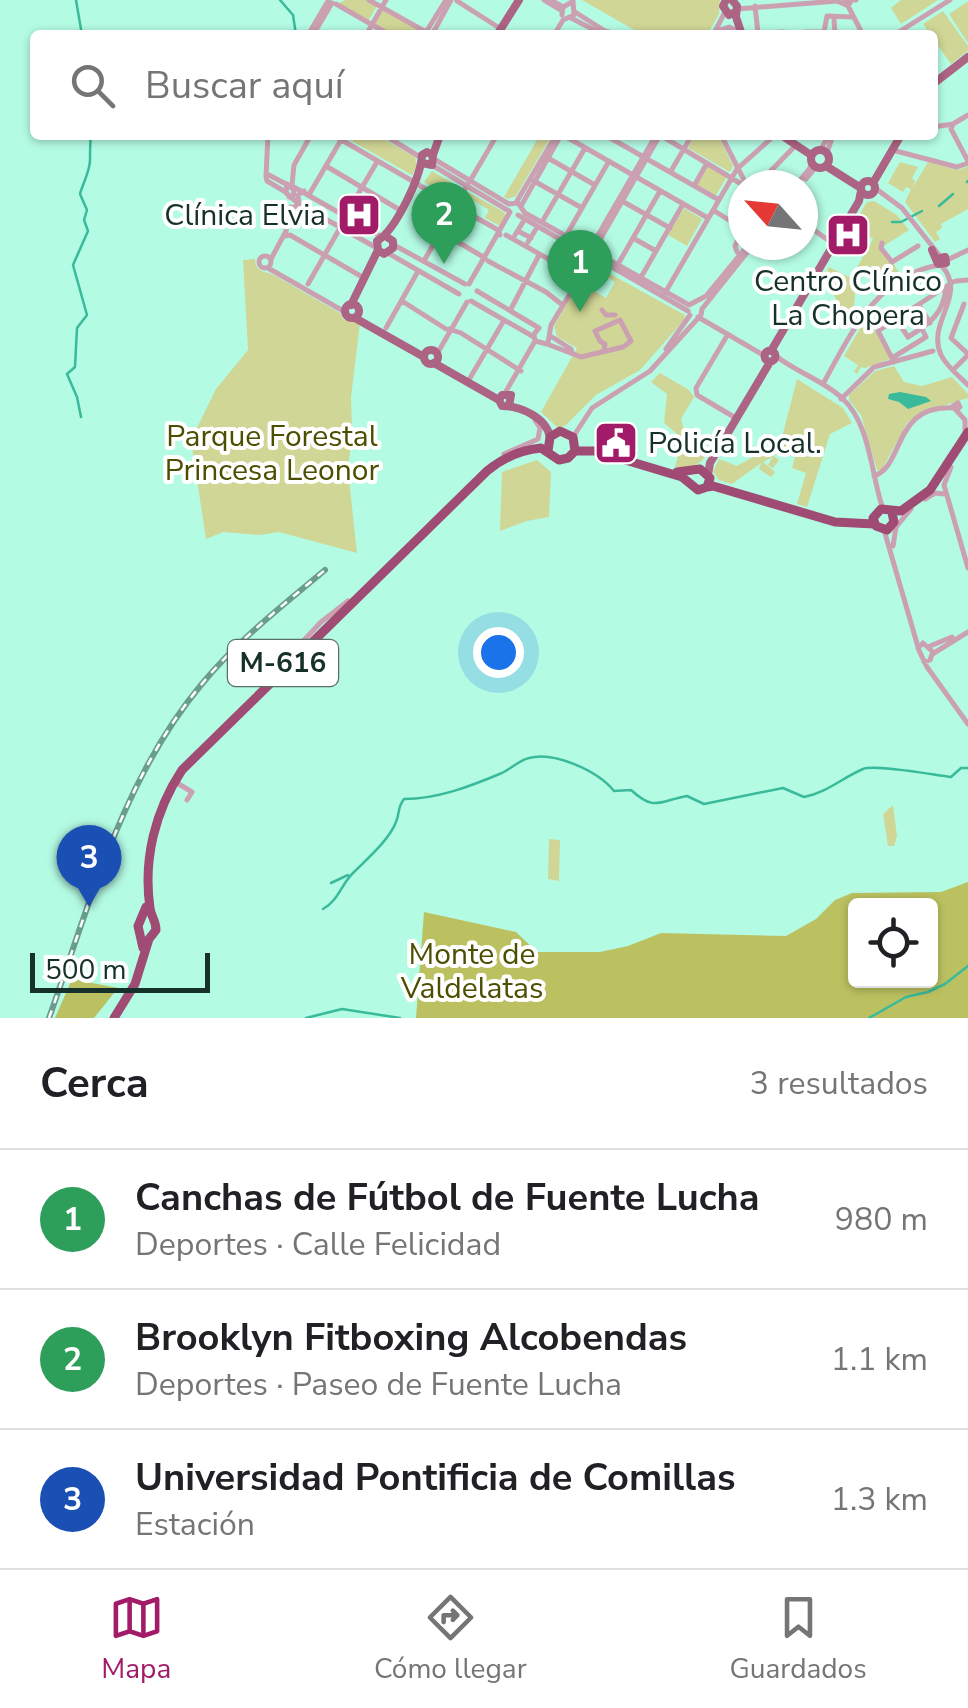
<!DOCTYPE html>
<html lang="es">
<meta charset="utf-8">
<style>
:root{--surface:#fff;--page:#f2f2f2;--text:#202124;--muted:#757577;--line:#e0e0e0;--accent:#a21b68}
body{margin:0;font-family:"Nunito Sans",sans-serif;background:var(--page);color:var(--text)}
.controls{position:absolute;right:30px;bottom:30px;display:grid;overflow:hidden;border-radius:10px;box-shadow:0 2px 8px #0004}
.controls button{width:90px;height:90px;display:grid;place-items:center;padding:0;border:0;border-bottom:2px solid var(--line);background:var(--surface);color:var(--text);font:50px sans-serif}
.compass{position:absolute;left:728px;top:170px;width:90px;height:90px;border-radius:50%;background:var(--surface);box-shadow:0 2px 8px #0004;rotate:297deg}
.scale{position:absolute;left:30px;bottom:25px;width:180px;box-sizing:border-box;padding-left:10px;border:5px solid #153129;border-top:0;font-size:28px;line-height:35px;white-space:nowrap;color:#153129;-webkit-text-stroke:8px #fff;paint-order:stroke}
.you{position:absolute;left:498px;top:652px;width:35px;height:35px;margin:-25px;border:8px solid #fff;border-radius:50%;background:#1a73e8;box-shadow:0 0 0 15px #1a73e833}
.badge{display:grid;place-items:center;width:65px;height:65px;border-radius:50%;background:var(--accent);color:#fff;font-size:32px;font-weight:700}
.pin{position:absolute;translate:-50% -82px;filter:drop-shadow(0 2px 5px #0008)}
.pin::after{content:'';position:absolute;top:52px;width:35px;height:30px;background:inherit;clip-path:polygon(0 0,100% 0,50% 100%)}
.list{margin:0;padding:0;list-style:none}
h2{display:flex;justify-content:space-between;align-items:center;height:130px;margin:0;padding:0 40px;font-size:42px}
h2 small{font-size:32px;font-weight:400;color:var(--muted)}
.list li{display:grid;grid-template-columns:65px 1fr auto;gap:30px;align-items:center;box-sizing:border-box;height:140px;padding:0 40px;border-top:2px solid var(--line)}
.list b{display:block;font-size:38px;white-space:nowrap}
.list p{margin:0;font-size:32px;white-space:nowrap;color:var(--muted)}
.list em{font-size:32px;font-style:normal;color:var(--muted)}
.icon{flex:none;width:55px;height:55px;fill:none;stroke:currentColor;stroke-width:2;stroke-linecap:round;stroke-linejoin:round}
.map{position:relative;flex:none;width:968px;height:1018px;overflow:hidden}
.search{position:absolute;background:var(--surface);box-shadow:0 2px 8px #0004;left:30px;right:30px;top:30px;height:110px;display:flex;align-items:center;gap:25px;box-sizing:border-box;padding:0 35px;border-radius:10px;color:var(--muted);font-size:38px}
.sheet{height:550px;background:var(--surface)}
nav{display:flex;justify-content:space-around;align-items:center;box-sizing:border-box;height:140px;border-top:2px solid var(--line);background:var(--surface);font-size:28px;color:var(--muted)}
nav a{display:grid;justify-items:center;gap:5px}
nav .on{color:var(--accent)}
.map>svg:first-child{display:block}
.green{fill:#d0d696}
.forest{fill:#bbc160;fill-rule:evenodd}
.water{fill:#39ba9a}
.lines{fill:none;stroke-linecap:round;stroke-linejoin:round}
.stream{stroke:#39ba9a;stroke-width:2.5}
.minor{stroke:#cba1b2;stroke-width:5}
.major{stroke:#ac6384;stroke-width:8}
.highway{stroke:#9f4b73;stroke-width:9}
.rail-casing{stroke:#6a9d8d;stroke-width:6}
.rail{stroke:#fff;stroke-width:2.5;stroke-dasharray:8;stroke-linecap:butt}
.labels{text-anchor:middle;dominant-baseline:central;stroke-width:8;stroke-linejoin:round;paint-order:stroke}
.shield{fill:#fff;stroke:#5b6f69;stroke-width:2.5}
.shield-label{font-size:28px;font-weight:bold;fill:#153129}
.poi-label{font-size:30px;fill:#153129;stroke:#fff;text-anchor:end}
.park-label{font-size:30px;fill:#4c4e00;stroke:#fff}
</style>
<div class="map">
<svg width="968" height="1018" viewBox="0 0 968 1018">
<rect width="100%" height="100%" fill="#b4fbe4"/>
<path class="green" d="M345 0H367L377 6 368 21 338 4Z
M582 0H720L719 14 707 35H643Z
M901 0H938L901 24 891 8Z
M967 2 968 3V43L949 14Z
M383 8 423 32C405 40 390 33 374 24Z
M943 11 968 46V51L951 64 923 24Z
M341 135H377L415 157 417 166 412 175Z
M540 135H552L516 196 508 199 504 197Z
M695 135H718L733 166 730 172 688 148Z
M900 162 918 167 912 178 915 181 913 187 928 162 959 170 968 166V209L941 224 942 228 936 232 940 239 935 242 905 202 911 189 906 187 903 192 888 183Z
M705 164 727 177 716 195 694 183Z
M432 171 461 188 454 200 424 182Z
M468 192 504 212 506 216 500 226 485 218 489 210 466 196Z
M874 201 897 215 909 230 882 247 903 278 890 284 885 277 867 265 856 285 854 306 861 312 853 325 831 291 820 282 829 267 851 278 873 239 853 226 867 202Z
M684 208 702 219 687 246 668 235Z
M255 259C255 270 263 272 272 274L340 313 344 320 360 323 351 397 352 433 348 470 357 553 279 532 260 535 223 532 206 539 191 440 216 389 248 350 243 260Z
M592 264 685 315 684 320 640 370 596 395 565 426 557 427 541 412 577 348 557 337 554 326 579 282 606 298 615 282 590 267Z
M865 320 874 329 890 359 865 368 861 367 857 374 854 372 858 365 844 356Z
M894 366 904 382 922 386 952 377 968 394V398L920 413 907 423 881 471 877 470 861 415 849 400V395L875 371Z
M660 373 689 390 694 397 681 419 686 438 708 452C700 466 690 470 675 467L680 449 675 444 676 433 664 423 667 394 651 382Z
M797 379 843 408 852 423 830 434 807 507 797 504 806 473 792 468 796 453 810 457 811 453 795 444 774 456 779 460 773 468 768 465 773 457 763 462 775 472 771 477 759 469 761 463 732 484 719 480 713 472 719 459 737 466 781 441Z
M537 460 551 472 549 517 527 521 500 531 502 472Z
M893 805 897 836 894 846H888L883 814Z
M549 839 560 840 559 881 548 879Z"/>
<path class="forest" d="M968 882V1018H416L424 912 516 932 537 952H600L628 946 661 933 786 936 816 919 835 900 852 893 941 892ZM856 906H930V981H856Z
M72 979 118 988 94 1018H55Z"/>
<path class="water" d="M900 392 926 397 931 401 908 409 899 402 888 399 889 394Z"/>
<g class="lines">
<path class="stream" d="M76 0 82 35
M280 0 293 15 296 35
M85 35H89
M967 182 968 181
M939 206 953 194
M892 222H901L922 211
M81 417 77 397 67 374 75 367 77 328 87 315 73 265 88 231 84 220 87 210 80 194C83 183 90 171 90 160 90 151 90 144 91 135
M331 883 348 875
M323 909C339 900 341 884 354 872 368 858 389 840 396 822 400 813 397 808 404 799 438 799 471 786 502 773 510 769 520 760 529 758 554 751 598 771 614 791L631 790C655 812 659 801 687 796L704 804 783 788 804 797C826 793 842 778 863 769 875 764 934 775 951 777L961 768H968
M306 1018 342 1009 400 1018
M869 1018 906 997 928 992 945 984 968 966"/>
<path class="minor" d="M369 0 426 32
M544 0 561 10
M551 0 563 7
M845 0 863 35
M850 0V3
M854 0H856
M457 1 501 29
M336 4 390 35
M755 6 758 33
M737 9 837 1 846 5
M575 12 605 31 620 35
M562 15 563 7 572 2
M571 18 604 35
M834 18 835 35
M720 30 729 27 737 31
M434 31 451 0
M426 32 446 0
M805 32H824L827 16 852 17
M743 34 784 32
M308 35 328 1
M313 35 332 3
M366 35 386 0
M419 35 426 32 433 35
M554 35 563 20 574 15 573 1
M713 35 725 12
M894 35 950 0
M953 124 951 129 968 161
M933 127 953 124 968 115
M333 135 414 182
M384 135 420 157
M563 135 708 218
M605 135 719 200
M721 135 745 182
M821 149 829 135
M896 151 957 167 968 163
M827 153 833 135
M548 158 595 185
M434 159 509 204 518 203 525 213 586 247
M432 165 509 211
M326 166 400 210
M671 171 692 135
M266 176 268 135
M806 179 816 167
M470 181 497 135
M534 181 582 208
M417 184 498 230 500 235
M292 185 294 165 311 135
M757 185 796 145
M796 185 810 168 811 161
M292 186 380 236
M694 186 707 163
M875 188 902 208 940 256
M284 191 267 181 266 177 269 175 286 184
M310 193 341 140
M289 197 293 196 294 190 287 184 286 193 299 204 298 195 304 191
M517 201 556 135
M622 201 670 228
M521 206 561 135
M291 209 299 204 375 247
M713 210 743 229
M348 215V211L377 162
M518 215 584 253
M542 222 585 148
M803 222 832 243
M518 231 531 238
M441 232 485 258
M506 235 573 273 577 272
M515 235 523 222
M284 236 290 235 364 278
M566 236 609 161
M841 237 859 248
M633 238 656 251
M528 242 536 229
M882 243 881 248 892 262 918 246
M394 245 465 284
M586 247 594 242 656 135
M737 252 735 246 741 233
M388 253 459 294
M597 253V245L660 135 743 185
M597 253 689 305
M259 262a6 6 0 1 1 12 0a6 6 0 1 1-12 0Z
M271 259 286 231 291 207
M425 259 468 184
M591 259 600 260 688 311
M947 260 968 250
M488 261 546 292 560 303
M617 266 660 191
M942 266C968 296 926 322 941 355 947 367 959 376 968 385
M268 268 345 312
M640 279 683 204
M956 281 968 280
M308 284 340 228
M469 284 510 212
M477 291 539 328
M665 293 737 169 775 135
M402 301 446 329
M471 301 534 337
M964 304 951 338 968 354
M689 305 706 296 748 245
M919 305 930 323
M511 309 539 255
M702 309 753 245
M602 310 606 315H615
M698 317 765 356
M896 319 908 337
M386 328 417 273
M539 328 534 334 535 341 547 344
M449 329 461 333 521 371
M728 334 696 388 697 395 734 417
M552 337 571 349 572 353
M908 337C929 324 944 314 946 287
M548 343 551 325 591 259
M547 344 581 357 623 347 631 341 620 320 595 331 600 341 605 344 604 350
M666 349 690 315
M437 354 467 302
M776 356C796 372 823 380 842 398 870 423 871 473 882 506
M892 358 926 337 922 329
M894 362 878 331 953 282
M955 368 968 355
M470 378 503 322
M823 384C850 335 877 275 939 265
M505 393 535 341
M841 399 874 367 933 351
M958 403 960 407 956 410 953 406Z
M956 410 965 420V432
M573 437 592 408 650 371 701 315 702 309
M504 454 538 439 540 428 535 420
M951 467 944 485 968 568
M874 476C905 466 892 404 954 408
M925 499 935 493 945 494
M884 530 918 647
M893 546 896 527 911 509
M930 646 952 637
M934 653 968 632
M924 662 930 660 933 652 923 643 918 648C921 655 924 661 927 667L968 724
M278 668 321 622 348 601
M177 783 192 792 187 800"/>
<path class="major" d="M726 0 723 6 729 15 735 12
M732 0 737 6 736 17 742 35
M497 35 519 0
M933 84 968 57
M781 135 811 155
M811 159a9 9 0 1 1 18 0a9 9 0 1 1-18 0Z
M433 155 440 135
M826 166 861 188
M861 188a7 7 0 1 1 14 0a7 7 0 1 1-14 0Z
M873 183 901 135
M387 237 393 241V248L384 254 378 250 377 241C395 231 421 177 422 155L427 152 433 155 432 165 422 163
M932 250 938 264 946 263 945 257 937 259
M345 311a7 7 0 1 1 14 0a7 7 0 1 1-14 0Z
M351 305 378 250
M355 318 424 357
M424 357a7 7 0 1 1 14 0a7 7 0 1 1-14 0Z
M764.5 356a5.5 5.5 0 1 1 11 0a5.5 5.5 0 1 1-11 0Z
M771 351 859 201 861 191
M434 363 499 400
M509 406 511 395H502L499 400 502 406C520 406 546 417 550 437
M708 475 710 463 770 362"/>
<path class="highway" d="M548 451 550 437 560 431 573 437 575 451
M575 451H595L682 477 698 490 707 487 710 478
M677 472 700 469 710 478
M707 487 713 486 835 522 874 524
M873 518 881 509 901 511 930 490 968 432
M873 518 876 526 887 530 894 522 892 513
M143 948 138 926 146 907
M114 1018 135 984 149 939 156 930C156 920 151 917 150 908 143 859 155 811 182 770L487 471C504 457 520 450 541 448L559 460 568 458 575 451"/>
<defs>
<path id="rail" d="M49 1018C90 904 122 780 201 685 237 641 282 606 325 570"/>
</defs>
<use href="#rail" class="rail-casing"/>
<use href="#rail" class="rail"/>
</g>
<defs>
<symbol id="hospital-square" viewBox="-11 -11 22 22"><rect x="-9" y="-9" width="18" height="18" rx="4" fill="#a21b68" stroke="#fff"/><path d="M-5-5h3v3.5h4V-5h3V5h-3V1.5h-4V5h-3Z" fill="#fff"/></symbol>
<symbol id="civic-square" viewBox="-11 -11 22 22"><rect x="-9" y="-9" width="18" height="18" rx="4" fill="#a21b68" stroke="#fff"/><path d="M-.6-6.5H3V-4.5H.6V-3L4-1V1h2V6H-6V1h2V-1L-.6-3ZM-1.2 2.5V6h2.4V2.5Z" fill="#fff"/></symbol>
</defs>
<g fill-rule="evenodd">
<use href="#hospital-square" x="334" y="190" width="50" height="50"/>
<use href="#hospital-square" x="823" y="210" width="50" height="50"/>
<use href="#civic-square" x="591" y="418" width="50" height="50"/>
</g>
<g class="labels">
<rect class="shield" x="228" y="640" width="110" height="46" rx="8"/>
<g class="shield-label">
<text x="283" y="663">M-616</text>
</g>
<g class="poi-label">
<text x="326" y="215">Clínica Elvia</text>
<text x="848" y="281" text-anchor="middle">Centro Clínico<tspan x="848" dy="34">La Chopera</tspan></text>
<text x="648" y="443" text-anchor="start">Policía Local.</text>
</g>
<g class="park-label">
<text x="272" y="436">Parque Forestal<tspan x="272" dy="34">Princesa Leonor</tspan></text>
<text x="472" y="954">Monte de<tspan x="472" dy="34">Valdelatas</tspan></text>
</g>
</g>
</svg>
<div class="controls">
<button><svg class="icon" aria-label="locate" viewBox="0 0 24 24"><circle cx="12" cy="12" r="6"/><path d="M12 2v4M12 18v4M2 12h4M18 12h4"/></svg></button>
</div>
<svg class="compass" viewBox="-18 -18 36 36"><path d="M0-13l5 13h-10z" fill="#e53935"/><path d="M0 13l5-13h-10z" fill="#757577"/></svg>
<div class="scale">500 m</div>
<div class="you"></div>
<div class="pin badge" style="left:580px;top:312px;background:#2e9e5b">1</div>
<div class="pin badge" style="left:444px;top:264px;background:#2e9e5b">2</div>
<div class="pin badge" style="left:89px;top:907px;background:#1a4fb4">3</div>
<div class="search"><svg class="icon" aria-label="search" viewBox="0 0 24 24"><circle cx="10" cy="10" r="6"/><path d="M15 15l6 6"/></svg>Buscar aquí</div>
</div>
<section class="sheet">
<h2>Cerca<small>3 resultados</small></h2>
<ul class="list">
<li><span class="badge" style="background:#2e9e5b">1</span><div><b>Canchas de Fútbol de Fuente Lucha</b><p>Deportes · Calle Felicidad</p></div><em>980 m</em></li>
<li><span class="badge" style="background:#2e9e5b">2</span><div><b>Brooklyn Fitboxing Alcobendas</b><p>Deportes · Paseo de Fuente Lucha</p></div><em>1.1 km</em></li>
<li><span class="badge" style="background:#1a4fb4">3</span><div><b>Universidad Pontificia de Comillas</b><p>Estación</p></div><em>1.3 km</em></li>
</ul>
</section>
<nav>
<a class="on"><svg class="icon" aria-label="map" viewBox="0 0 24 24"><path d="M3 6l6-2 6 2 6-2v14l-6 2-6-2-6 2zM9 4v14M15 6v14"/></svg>Mapa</a>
<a><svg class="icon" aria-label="directions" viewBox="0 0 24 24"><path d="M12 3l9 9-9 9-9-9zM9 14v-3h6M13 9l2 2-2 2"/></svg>Cómo llegar</a>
<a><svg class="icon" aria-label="saved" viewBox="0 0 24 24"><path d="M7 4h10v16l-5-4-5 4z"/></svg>Guardados</a>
</nav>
